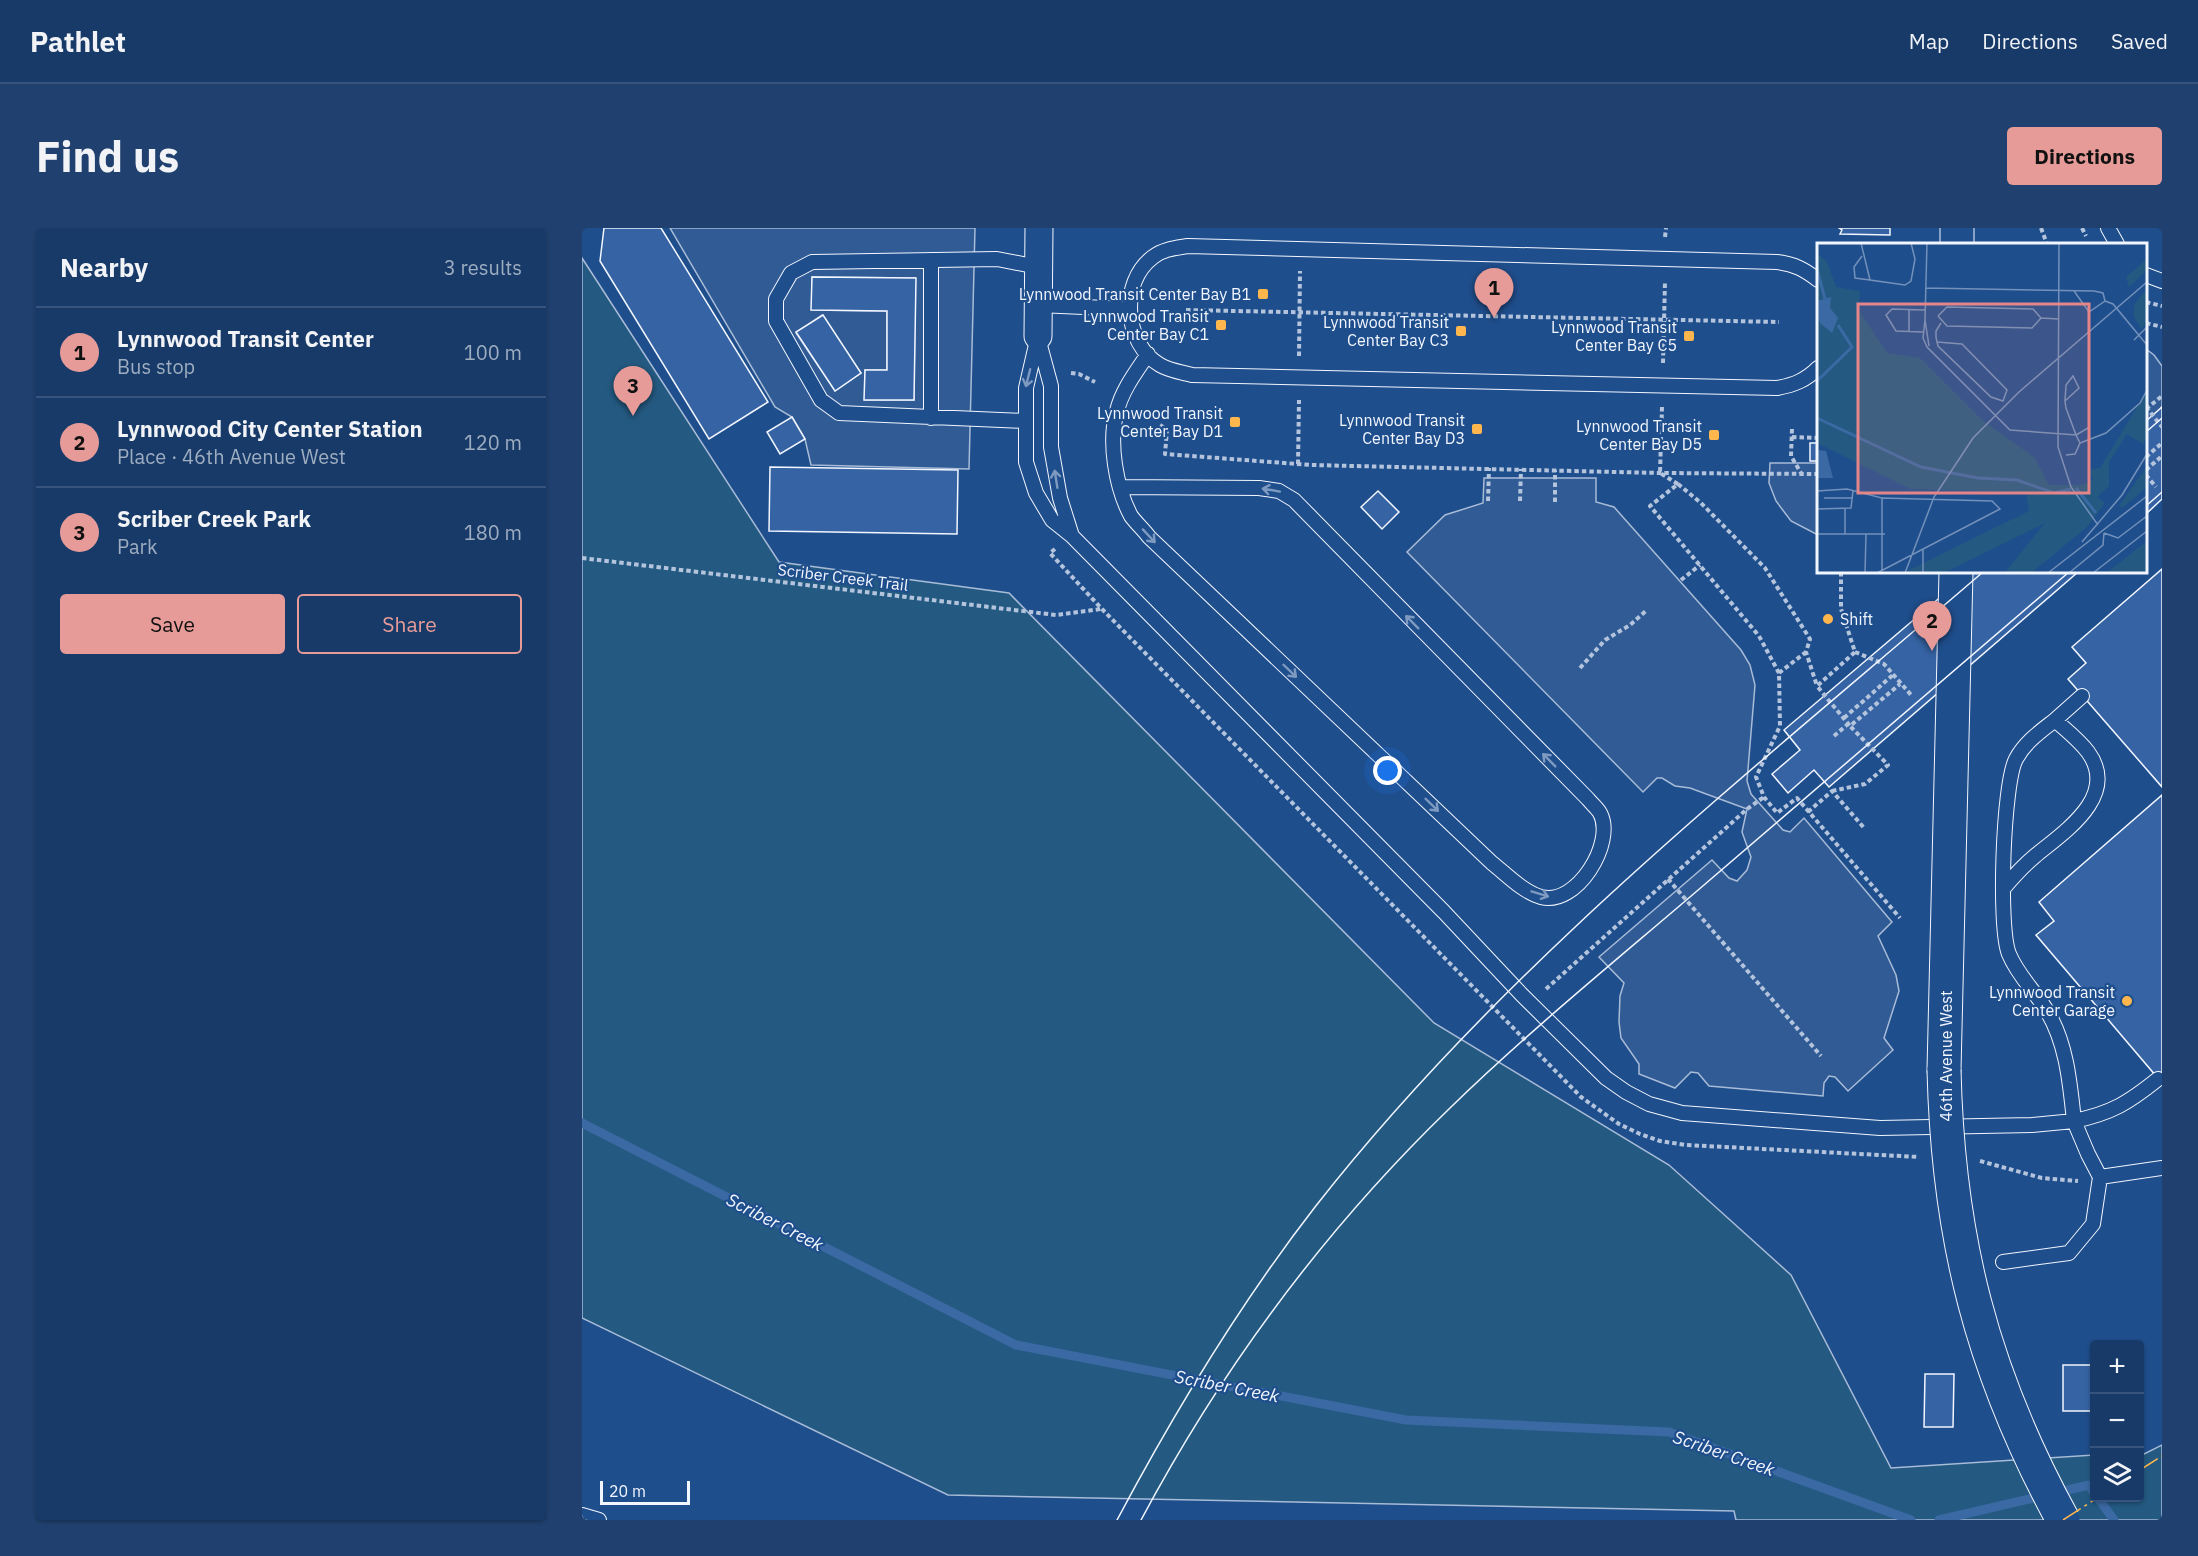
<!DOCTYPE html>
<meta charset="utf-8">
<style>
:root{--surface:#173a69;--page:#20416f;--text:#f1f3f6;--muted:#9eadc0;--line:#36547d;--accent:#e69b98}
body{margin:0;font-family:"IBM Plex Sans",sans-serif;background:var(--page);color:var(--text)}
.controls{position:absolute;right:18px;bottom:18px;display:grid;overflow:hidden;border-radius:6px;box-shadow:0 2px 4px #0004}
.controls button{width:54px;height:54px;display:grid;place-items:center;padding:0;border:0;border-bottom:2px solid var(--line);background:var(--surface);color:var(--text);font:30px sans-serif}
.scale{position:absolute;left:18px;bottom:15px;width:90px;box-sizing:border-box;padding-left:6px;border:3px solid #f2f6ff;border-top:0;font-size:16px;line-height:21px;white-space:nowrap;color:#f2f6ff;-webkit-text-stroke:4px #1f4e8c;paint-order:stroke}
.you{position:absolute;left:806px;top:543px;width:21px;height:21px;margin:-15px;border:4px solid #fff;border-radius:50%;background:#1a73e8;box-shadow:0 0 0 9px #1a73e833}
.badge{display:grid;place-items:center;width:39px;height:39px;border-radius:50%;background:var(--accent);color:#111;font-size:20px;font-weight:700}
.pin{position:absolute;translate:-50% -50px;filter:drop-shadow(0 2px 3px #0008)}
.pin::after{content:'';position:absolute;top:32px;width:21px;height:18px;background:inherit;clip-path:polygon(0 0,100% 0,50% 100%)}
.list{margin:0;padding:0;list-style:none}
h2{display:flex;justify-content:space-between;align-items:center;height:78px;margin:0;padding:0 24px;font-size:26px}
h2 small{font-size:20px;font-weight:400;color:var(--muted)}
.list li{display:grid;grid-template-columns:39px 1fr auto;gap:18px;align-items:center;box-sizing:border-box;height:90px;padding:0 24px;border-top:2px solid var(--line)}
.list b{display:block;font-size:22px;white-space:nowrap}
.list p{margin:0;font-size:20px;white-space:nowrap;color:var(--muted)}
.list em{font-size:20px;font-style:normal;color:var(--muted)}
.actions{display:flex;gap:12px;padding:18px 24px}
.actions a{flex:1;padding:14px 0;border:2px solid var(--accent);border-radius:6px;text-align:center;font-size:21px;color:var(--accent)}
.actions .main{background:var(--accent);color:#111}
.icon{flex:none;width:33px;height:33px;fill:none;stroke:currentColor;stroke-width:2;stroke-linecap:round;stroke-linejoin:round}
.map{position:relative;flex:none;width:1580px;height:1292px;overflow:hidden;border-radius:6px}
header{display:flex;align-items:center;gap:36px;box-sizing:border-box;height:84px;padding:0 30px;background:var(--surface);border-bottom:2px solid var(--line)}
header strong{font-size:28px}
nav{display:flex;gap:33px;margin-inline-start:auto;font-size:21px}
.intro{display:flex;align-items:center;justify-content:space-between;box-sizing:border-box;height:144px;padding:0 36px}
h1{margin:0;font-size:42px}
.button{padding:15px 27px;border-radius:6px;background:var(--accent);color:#111;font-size:21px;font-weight:700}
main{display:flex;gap:36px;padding:0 36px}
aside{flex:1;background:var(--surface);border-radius:6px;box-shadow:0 2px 4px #0004}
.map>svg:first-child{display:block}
.green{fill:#245a82;stroke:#a8bbd7;stroke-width:1.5}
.parking{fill:#305b95;stroke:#a8bbd7;stroke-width:1.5;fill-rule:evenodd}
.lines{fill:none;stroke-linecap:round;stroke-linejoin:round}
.stream{stroke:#3b69a3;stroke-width:9}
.building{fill:#3563a3;stroke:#f2f6ff;stroke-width:1.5}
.service-casing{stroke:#f2f6ff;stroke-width:16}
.minor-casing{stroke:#f2f6ff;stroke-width:29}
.tertiary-casing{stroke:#f2f6ff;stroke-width:35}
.path{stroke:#b3c4dc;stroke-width:4;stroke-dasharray:4.5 3;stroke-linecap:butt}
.service{stroke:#1f4e8c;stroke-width:14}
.minor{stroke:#1f4e8c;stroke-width:27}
.tertiary{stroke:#1f4e8c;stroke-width:33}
.tram{stroke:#f2f6ff;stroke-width:1.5}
.tertiary-bridge-casing{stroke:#f2f6ff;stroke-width:35;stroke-linecap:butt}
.tertiary-bridge{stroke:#1f4e8c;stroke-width:33}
.power{stroke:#ffb74d;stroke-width:1.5;stroke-dasharray:21 4.5 3 4.5;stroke-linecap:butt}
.oneway{stroke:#7e9ac0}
.poi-dot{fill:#ffb74d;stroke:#1f4e8c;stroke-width:2}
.labels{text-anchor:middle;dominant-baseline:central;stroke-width:4.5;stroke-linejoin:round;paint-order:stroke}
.poi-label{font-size:16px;fill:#f2f6ff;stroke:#1f4e8c;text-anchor:end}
.street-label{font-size:16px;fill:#f2f6ff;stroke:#1f4e8c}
.water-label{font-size:18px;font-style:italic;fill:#f2f6ff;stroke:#1f4e8c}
.inset-river{fill:none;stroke:#3b69a3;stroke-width:3}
.inset-road{fill:none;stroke:#7391ba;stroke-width:1.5}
.view{fill:#e38589;fill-opacity:0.15;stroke:#e38589;stroke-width:3}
.inset-edge{fill:none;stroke:#f2f6ff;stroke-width:3}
</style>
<header>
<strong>Pathlet</strong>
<nav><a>Map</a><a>Directions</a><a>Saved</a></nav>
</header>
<div class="intro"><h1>Find us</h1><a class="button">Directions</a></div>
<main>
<aside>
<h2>Nearby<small>3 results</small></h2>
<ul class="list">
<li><span class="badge">1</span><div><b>Lynnwood Transit Center</b><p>Bus stop</p></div><em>100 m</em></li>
<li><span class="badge">2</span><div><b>Lynnwood City Center Station</b><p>Place · 46th Avenue West</p></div><em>120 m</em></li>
<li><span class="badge">3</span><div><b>Scriber Creek Park</b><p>Park</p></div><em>180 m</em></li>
</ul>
<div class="actions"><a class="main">Save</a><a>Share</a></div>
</aside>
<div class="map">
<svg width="1580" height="1292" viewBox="0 0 1580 1292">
<rect width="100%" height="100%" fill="#1f4e8c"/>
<path class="green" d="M0 30 197 334 427 365 852 795 1087 937 1209 1047 1309 1240 1512 1227V1270H1558V1228L1580 1217V1292H1154L1152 1283 366 1267 0 1090Z"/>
<path class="parking" d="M88 0H393L387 241 229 237 223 211 210 189 193 179ZM230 49 333 50 332 172H283V142H305V83L230 82ZM240 87 279 145 253 163 214 105Z
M1564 121 1572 127 1580 138V178L1573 190 1564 200Z
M1188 235H1236V307L1209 293 1194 273 1187 255Z
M902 250H1014V274L1032 279 1159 422 1168 437 1173 457 1165 553 1169 566 1201 602 1208 604 1222 590 1310 694 1296 708 1314 747 1317 763 1302 810 1311 822 1266 863 1253 849 1247 848 1242 855 1241 868 1127 858 1116 845 1109 844 1093 860 1057 846V836L1039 810 1037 794 1038 768 1042 755 1017 729 1130 632 1147 650 1155 653 1165 642 1169 629 1160 604 1165 581 1108 560 1093 558 1080 550H1075L1061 564 825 324 863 287 901 275Z"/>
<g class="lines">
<path class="stream" d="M0 895 434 1117 824 1192 1087 1204 1329 1292
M1516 1270 1532 1292
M1357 1292 1507 1257 1512 1265"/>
</g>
<path class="building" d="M22 0H79L186 174 127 211 18 33Z
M1257 0H1308V7L1258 6 1260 2Z
M230 49 334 50 332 172H282L283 142H305V83L229 82Z
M241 87 279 145 253 163 214 104Z
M1580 179V271L1564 286V193Z
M210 189 223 211 198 226 185 204Z
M1228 215H1236V233H1228Z
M188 239 376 242 375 306 187 303Z
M796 263 817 284 800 301 779 279Z
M1580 341V559L1486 451 1504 435 1490 419Z
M1388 344H1496L1247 559 1232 542 1206 565 1190 546 1218 522 1202 502Z
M1580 567V855L1454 707 1472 693 1457 674Z
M1481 1137H1512V1183H1481Z
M1343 1146H1372L1371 1199H1342Z"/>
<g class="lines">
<defs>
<path id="service" d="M1526 0 1535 16
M1564 47 1580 53
M1236 52C1223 42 1213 36 1195 34L606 18C594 20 581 21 571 29 537 54 542 116 578 137 588 143 600 144 610 147L1195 160C1212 157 1224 152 1236 140
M456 77 547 81
M456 108 444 160V234L454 265 470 292 490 308 862 684 940 767 1024 850 1044 864 1067 876 1100 885 1298 900 1450 897 1492 893C1488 856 1485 816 1465 783 1453 763 1436 748 1427 726 1416 700 1421 555 1434 531 1443 514 1459 503 1473 492 1484 502 1497 512 1506 524 1538 568 1482 604 1453 628 1441 638 1431 649 1421 661
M456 110 469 158V219L478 270 490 308
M349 190V32
M444 193 257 185 239 172 194 93V71L209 45 230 34 415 31 456 39
M538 259 677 260 697 263 712 272 1006 571C1010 576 1015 580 1018 585 1034 615 994 679 959 669 941 664 924 646 910 635L567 309C562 302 554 295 549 288 534 260 526 214 535 183 540 162 554 144 566 126
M1473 492 1500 468
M1518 949 1580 940
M1421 1034 1487 1025 1511 996 1518 949 1506 926 1492 893C1530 885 1546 875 1576 851
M0 1287 17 1292"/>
<path id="minor" d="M456 108 457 0"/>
<path id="tertiary" d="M1375 16V0
M1362 842 1374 344"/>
</defs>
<use href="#service" class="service-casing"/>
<use href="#minor" class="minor-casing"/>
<use href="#tertiary" class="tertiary-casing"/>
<path class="path" d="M1459 0 1465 16
M1500 0 1504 8
M1083 9 1084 0
M1564 74 1580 78
M604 82 1197 94
M1564 95 1580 99
M717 128 718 43
M1081 135 1083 53
M489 145 497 146 513 154
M1080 179 1078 245 1096 256 1068 278 1177 408 1197 445 1198 498 1174 549 1182 569 1195 585 1215 570 1318 690
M1564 179 1580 199
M1564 181 1580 168
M578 197 585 202 583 226 729 237 1078 245 1236 246
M1210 201 1209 228 1219 245
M1210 209 1236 210
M1564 229 1580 215
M716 236 717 172
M1564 242 1580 228
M1564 247 1574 259
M1096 256 1119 275 1183 340 1228 411 1224 424 1235 458
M906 273 907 240
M938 273 939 241
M973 274V242
M473 321 468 325 520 381 999 869 1037 896 1058 906 1078 913 1104 917 1337 929
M0 330 474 387 519 381
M1259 344V381L1273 424 1235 458 1268 498 1318 456
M1099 352 1118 337
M1273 424 1302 436 1330 468
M998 440 1023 412 1048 397 1065 382
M1197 445 1224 424
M1262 490 1312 446
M1252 508 1266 496
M1250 563 1283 556 1306 537 1268 498
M1226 584 1250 563 1283 601
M1086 651 1239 828
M964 761 1165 581 1182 569
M1398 933 1460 950 1496 953"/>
<use href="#service" class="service"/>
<use href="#minor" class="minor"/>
<use href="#tertiary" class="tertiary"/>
<path class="tram" d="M1564 204 1580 190
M1564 278 1580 264
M535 1292C593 1183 657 1077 733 979 923 736 1169 544 1401 344
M559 1292C640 1140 744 1000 868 880 946 804 1032 734 1115 663 1239 556 1363 450 1487 344"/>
<defs>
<path id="tertiary-bridge" d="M1362 842C1366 1010 1400 1144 1481 1292"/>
</defs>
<use href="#tertiary-bridge" class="tertiary-bridge-casing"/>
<use href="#tertiary-bridge" class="tertiary-bridge"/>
<path class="power" d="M1558 1242 1580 1228
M1481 1292 1515 1270"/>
</g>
<defs><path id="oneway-shaft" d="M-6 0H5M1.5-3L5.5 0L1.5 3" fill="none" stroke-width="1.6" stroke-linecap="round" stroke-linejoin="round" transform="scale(1.5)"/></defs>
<g class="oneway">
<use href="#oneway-shaft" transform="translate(446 150) rotate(104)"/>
<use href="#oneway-shaft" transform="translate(474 251) rotate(-99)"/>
<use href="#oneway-shaft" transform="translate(689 262) rotate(-170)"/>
<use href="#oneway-shaft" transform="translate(567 308) rotate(47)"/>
<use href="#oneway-shaft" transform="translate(830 394) rotate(-135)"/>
<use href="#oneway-shaft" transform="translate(708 443) rotate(44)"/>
<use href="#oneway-shaft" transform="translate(967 532) rotate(-135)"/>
<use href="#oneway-shaft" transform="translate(850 577) rotate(44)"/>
<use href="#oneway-shaft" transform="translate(958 666) rotate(17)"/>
</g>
<g class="poi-dot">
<rect x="675" y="60" width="12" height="12" rx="3"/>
<rect x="633" y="91" width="12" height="12" rx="3"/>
<rect x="873" y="97" width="12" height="12" rx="3"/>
<rect x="1101" y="102" width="12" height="12" rx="3"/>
<rect x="647" y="188" width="12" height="12" rx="3"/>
<rect x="889" y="195" width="12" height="12" rx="3"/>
<rect x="1126" y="201" width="12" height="12" rx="3"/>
<circle cx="1246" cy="391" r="6"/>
<circle cx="1545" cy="773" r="6"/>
</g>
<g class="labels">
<g class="poi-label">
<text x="669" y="66">Lynnwood Transit Center Bay B1</text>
<text x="627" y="88">Lynnwood Transit<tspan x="627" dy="18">Center Bay C1</tspan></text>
<text x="867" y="94">Lynnwood Transit<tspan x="867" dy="18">Center Bay C3</tspan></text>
<text x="1095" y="99">Lynnwood Transit<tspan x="1095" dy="18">Center Bay C5</tspan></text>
<text x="641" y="185">Lynnwood Transit<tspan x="641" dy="18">Center Bay D1</tspan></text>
<text x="883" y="192">Lynnwood Transit<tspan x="883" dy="18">Center Bay D3</tspan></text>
<text x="1120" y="198">Lynnwood Transit<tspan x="1120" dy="18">Center Bay D5</tspan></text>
<text x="1258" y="391" text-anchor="start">Shift</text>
<text x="1533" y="764">Lynnwood Transit<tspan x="1533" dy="18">Center Garage</tspan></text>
</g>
<g class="street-label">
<text transform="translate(261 349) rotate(7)">Scriber Creek Trail</text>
<text transform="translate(1364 828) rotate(-90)">46th Avenue West</text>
</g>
<g class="water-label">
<text transform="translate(193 994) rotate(27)">Scriber Creek</text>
<text transform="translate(645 1158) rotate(11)">Scriber Creek</text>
<text transform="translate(1142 1225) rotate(19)">Scriber Creek</text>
</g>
</g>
<g transform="translate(1235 15)">
<rect width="330" height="330" fill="#1f4e8c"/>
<path d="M0 10 10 19 19 44 43 48 41 66 70 110 103 115 165 177 217 214 232 242H265L276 237 271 227 283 225 330 148V194L326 201 310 191 292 219V243L280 254 288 260 270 284 214 330 189 328 228 280 127 330H86L212 268 209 249 94 246 0 200ZM330 16V27L312 44 309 34ZM330 45V78L325 86 317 74V62ZM330 223V244L305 265 302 263ZM330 298V330L292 328Z" fill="#245a82"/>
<path d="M14 54 13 65 21 75 15 90 3 80 0 71V58ZM0 207 9 208 16 235H0Z" fill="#3b69a3"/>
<path class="inset-river" d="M0 26 8 56M0 138 35 104 21 82M0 175 104 224 161 235 200 237 237 250 254 246M259 245 279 270"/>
<path class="inset-road" d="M44 0 53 37 88 42 94 38 98 16 94 0M110 0 108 77 112 103M242 0 241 204 254 244 281 282M45 13 37 24 38 35 53 37M109 45 277 48 286 50 288 58 272 69 257 48M288 58 296 61 330 102M121 73 130 83 215 85 224 75M121 73 130 64 216 66 224 75M224 75 242 76M108 77 106 95 110 104 193 187 259 192 249 165 248 158 249 142 256 133 262 145 248 158M92 89V66M106 89 79 88 69 72 75 66 108 67M317 97 330 84M120 99 145 101 190 147 186 158 174 154 121 103 120 99 119 94V88L124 80M263 200 289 190 323 160 330 147M249 212 258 211 263 200 259 192 271 185M0 248 30 246 65 255V328M7 255H35M0 266 34 265 36 248M28 266V291M287 290 301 295 330 273M0 291H68M265 299 305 252 330 211M48 330 49 291M60 330 183 266 175 258 65 255M88 330 117 254 156 195 202 149 330 39M106 330V307M231 330 330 253M252 330 286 302 287 290M276 330 330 288"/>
<path class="view" d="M41 61H272V250H41Z"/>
<rect width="330" height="330" class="inset-edge"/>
</g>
</svg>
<div class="controls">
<button>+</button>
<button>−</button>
<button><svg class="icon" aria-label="layers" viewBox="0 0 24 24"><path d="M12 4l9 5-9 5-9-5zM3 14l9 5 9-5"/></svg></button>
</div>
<div class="scale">20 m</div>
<div class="you"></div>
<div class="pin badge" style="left:912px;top:90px">1</div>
<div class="pin badge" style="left:1350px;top:423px">2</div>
<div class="pin badge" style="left:51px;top:188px">3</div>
</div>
</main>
